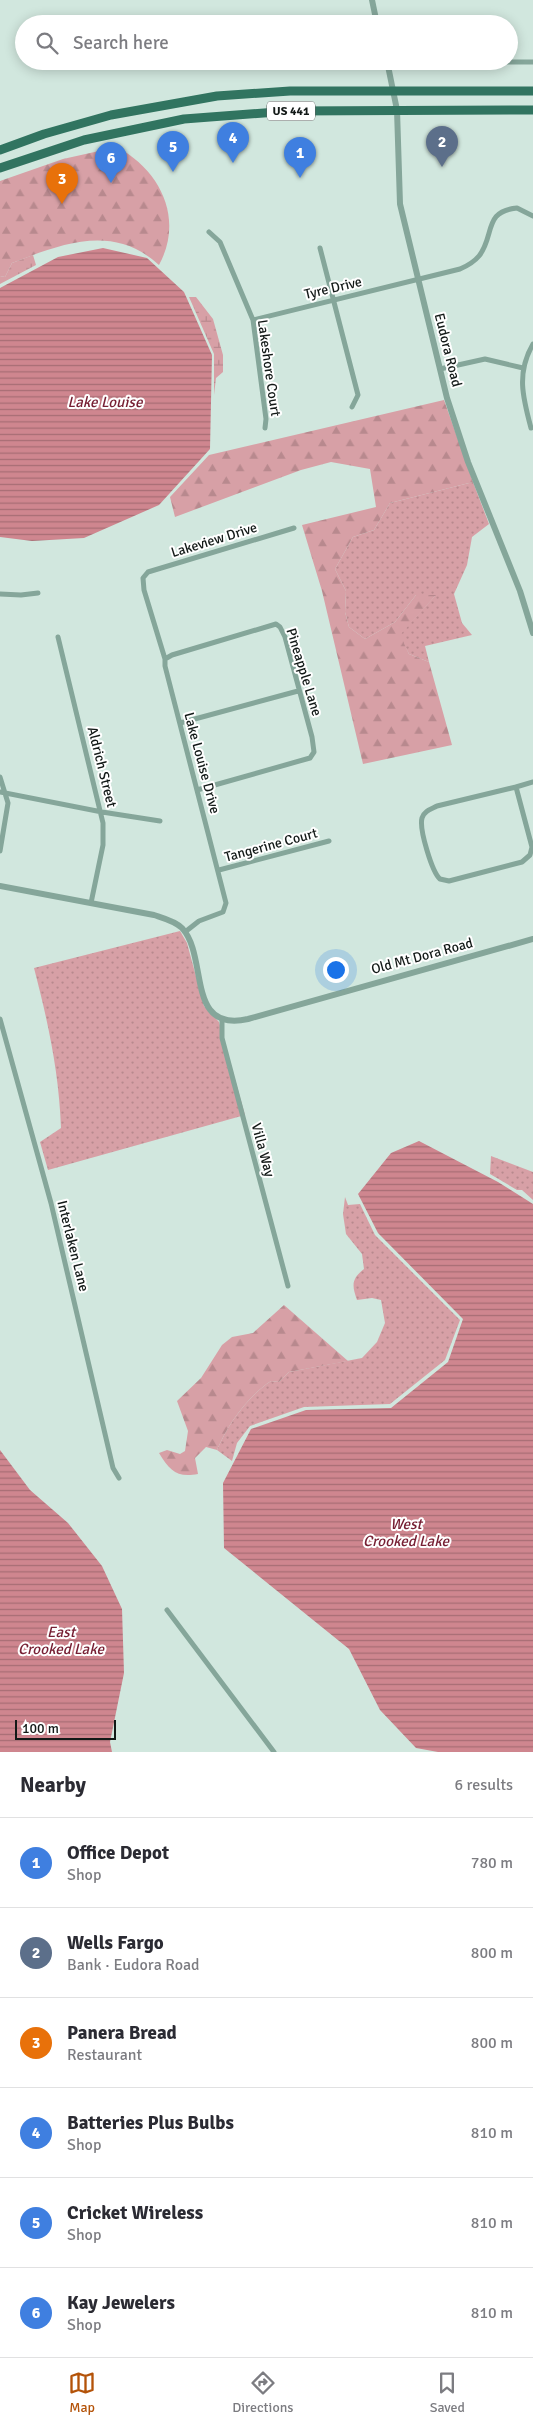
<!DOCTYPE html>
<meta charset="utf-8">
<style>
:root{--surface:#fff;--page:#f7f7f7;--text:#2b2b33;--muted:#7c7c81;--line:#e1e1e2;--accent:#b45309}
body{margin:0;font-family:Signika,sans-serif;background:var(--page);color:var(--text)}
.scale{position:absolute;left:15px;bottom:12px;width:101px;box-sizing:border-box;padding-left:5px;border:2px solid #121917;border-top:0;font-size:14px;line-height:18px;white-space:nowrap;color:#121917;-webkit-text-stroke:4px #fff;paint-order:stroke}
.you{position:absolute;left:335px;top:969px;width:18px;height:18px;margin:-12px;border:4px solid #fff;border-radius:50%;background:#1a73e8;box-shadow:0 0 0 8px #1a73e833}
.badge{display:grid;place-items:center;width:32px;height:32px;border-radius:50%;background:var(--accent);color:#fff;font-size:16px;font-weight:700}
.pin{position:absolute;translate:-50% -41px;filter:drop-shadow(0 1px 2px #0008)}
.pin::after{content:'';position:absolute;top:26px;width:18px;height:15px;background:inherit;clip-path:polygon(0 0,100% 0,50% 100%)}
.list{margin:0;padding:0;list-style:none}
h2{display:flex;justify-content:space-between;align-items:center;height:65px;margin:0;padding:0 20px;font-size:21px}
h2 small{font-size:16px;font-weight:400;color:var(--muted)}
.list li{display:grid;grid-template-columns:32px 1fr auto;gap:15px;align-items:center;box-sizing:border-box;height:90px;padding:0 20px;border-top:1px solid var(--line)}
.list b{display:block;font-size:19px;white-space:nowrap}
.list p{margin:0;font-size:16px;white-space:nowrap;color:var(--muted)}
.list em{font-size:16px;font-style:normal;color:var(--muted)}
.icon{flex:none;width:28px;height:28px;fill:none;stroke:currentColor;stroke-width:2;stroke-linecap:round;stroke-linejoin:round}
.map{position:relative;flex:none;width:533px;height:1752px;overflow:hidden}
.search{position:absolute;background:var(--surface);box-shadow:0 2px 12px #0003;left:15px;right:15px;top:15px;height:55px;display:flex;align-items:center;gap:12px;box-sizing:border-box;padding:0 18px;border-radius:28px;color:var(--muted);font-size:19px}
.sheet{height:605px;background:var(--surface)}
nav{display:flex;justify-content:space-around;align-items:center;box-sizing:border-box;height:70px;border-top:1px solid var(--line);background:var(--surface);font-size:14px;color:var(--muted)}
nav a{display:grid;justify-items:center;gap:2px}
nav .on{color:var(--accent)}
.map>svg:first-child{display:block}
.grass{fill:url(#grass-dots)}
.forest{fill:url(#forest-firs)}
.wetland{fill:url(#wetland-marsh)}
.water{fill:url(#water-rules)}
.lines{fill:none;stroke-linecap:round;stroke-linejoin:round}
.minor{stroke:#85a69a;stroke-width:5}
.tertiary{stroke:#85a69a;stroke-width:6}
.primary{stroke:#317460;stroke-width:9}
.labels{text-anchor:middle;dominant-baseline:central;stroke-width:4;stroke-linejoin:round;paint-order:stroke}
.shield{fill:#fff;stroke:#595e5d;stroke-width:1}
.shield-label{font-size:12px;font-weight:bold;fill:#121917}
.street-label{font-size:14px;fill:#121917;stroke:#fff}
.water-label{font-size:15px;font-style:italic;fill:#772034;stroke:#fff}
</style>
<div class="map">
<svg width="533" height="1752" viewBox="0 0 533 1752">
<defs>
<pattern id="grass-dots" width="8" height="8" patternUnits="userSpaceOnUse" patternTransform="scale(1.25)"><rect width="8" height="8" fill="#d7a0a6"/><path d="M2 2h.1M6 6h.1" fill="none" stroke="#b8898e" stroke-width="1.8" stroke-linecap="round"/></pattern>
<pattern id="forest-firs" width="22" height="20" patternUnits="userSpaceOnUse" patternTransform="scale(1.25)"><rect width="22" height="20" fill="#d7a0a6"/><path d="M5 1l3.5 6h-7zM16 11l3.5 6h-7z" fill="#b8898e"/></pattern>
<pattern id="wetland-marsh" width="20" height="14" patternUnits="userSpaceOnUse" patternTransform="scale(1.25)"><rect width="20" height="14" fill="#d7a0a6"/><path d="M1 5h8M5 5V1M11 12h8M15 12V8" fill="none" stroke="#b8898e"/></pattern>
<pattern id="water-rules" width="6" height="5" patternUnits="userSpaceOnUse" patternTransform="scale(1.25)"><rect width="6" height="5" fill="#cf868f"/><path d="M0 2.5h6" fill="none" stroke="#a76d74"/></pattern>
</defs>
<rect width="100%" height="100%" fill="#d1e7de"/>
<path class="grass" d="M473 482 489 524 472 537 467 565 454 594 462 623 472 635 425 646 429 662 409 654 399 635 435 596 416 595 395 622 365 639 349 627 345 612 346 591 335 569 353 537 374 530 390 503Z
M180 931 187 943 204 1006 219 1022 245 1115 48 1170 40 1142 61 1128C59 1072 48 1022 34 968Z
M491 1156 533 1172V1200L522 1190H517L490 1174Z
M345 1197 348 1205 360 1204 375 1235 460 1320 445 1360 390 1404 304 1407 250 1426 237 1443 232 1461 217 1450C228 1424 247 1397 271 1381L279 1382 289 1372 362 1358 377 1342 385 1323 381 1300 372 1298 357 1300C352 1286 351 1279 364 1269L362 1254 346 1234 343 1214Z"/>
<path class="forest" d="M117 147C161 171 184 219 159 265 113 223 62 244 12 263L5 277 0 276V181L63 159Z
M444 400 473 482 390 503 374 530 353 537 335 569 346 591 345 612 349 627 365 639 395 622 416 595H436L400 635 409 654 429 662 452 745 363 764 322 591 302 525 376 507 370 469 331 462 301 470 175 517 170 497 209 455Z
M284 1305 348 1361 289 1372 279 1382 271 1381C247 1397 228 1424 217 1450L206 1447 195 1458 198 1474C177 1478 170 1471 159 1453L167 1450 180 1454 185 1451 188 1431 177 1401 201 1378 222 1345 232 1337 253 1333Z"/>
<path class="wetland" d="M33 255 36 265 0 284V276L5 277 12 263Z
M189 297H196L213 319 223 355V372L216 378 214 395V354Z"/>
<path class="water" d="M103 248 147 258 184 292 212 355 210 449 159 505 84 538 32 541 0 537V288L58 257Z
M419 1141 498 1182 533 1204V1752H438L416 1748 380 1710 349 1649 224 1548 223 1483 251 1429 306 1410 391 1408 448 1362 463 1319 378 1233 358 1194 391 1153Z
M0 1450 30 1490 68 1523 102 1566 122 1609 124 1673 110 1742 112 1752H0Z"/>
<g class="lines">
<path class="minor" d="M482 62H533
M209 232 220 242 253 320 266 419 265 428
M320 248 358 395 352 407
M253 320 460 269C467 266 474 262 479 256 495 236 483 211 517 208L533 216
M440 369 485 359 523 368
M531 428C523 398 516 373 533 344
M0 594 21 595 38 593
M58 637 103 823V845L91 903
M165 659 172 655 276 624 280 627 285 637 312 737 314 752 310 758 197 790
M180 723 298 691
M0 777 8 803 0 851
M516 787 532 847 530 855 522 862 449 881 440 879C432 872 419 829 422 818 424 811 431 809 437 806Z
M516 787 533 782
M0 792 102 812 160 821
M219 870 329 841
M185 932 199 921 223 912 226 903 165 666V659L144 590 143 578 148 572 294 528
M0 1019 51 1203 113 1468 119 1478
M222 1020V1038L288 1286
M167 1610 274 1752"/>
<path class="tertiary" d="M372 0 377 24
M387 61 397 110 400 204 447 398 468 462 520 591 533 633
M0 886 154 915C163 918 175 921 182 928 209 957 185 1033 248 1019L533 939"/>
<path class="primary" d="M0 150 44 134 111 115 217 96 290 91H533
M0 168 84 140 184 119 290 111 533 110"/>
</g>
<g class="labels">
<rect class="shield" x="267" y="101.5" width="48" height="19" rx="4"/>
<g class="shield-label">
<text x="291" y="111">US 441</text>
</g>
<g class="street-label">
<text transform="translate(333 288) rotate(-13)">Tyre Drive</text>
<text transform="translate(448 350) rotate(76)">Eudora Road</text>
<text transform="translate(269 368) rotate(82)">Lakeshore Court</text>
<text transform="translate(214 540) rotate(-17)">Lakeview Drive</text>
<text transform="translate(304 672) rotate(73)">Pineapple Lane</text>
<text transform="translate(202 763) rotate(75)">Lake Louise Drive</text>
<text transform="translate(102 767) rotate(76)">Aldrich Street</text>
<text transform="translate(271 845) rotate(-15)">Tangerine Court</text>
<text transform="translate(422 956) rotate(-15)">Old Mt Dora Road</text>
<text transform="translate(263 1150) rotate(75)">Villa Way</text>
<text transform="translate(73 1246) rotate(76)">Interlaken Lane</text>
</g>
<g class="water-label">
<text x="105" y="402">Lake Louise</text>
<text x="406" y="1524">West<tspan x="406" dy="17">Crooked Lake</tspan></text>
<text x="61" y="1632">East<tspan x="61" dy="17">Crooked Lake</tspan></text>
</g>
</g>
</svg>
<div class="scale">100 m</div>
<div class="you"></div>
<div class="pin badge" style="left:300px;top:178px;background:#3f7fe0">1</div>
<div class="pin badge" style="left:442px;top:167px;background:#5c6f8a">2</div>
<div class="pin badge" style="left:62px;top:204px;background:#e8710a">3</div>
<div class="pin badge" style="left:233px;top:163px;background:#3f7fe0">4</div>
<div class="pin badge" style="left:173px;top:172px;background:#3f7fe0">5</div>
<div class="pin badge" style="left:111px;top:183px;background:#3f7fe0">6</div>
<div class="search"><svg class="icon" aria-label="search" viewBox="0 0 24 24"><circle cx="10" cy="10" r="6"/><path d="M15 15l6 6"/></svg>Search here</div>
</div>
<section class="sheet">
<h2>Nearby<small>6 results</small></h2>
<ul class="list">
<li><span class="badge" style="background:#3f7fe0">1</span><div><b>Office Depot</b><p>Shop</p></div><em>780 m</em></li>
<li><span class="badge" style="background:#5c6f8a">2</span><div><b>Wells Fargo</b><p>Bank · Eudora Road</p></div><em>800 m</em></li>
<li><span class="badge" style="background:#e8710a">3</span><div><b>Panera Bread</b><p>Restaurant</p></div><em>800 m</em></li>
<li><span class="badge" style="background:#3f7fe0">4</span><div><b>Batteries Plus Bulbs</b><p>Shop</p></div><em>810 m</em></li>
<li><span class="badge" style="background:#3f7fe0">5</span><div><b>Cricket Wireless</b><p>Shop</p></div><em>810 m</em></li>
<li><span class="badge" style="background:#3f7fe0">6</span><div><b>Kay Jewelers</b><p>Shop</p></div><em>810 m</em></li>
</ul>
</section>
<nav>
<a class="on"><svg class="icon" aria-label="map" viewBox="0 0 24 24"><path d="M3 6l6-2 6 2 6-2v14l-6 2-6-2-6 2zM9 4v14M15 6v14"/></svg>Map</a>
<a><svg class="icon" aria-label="directions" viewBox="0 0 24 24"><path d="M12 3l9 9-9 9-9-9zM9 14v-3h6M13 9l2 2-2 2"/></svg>Directions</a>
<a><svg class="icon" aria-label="saved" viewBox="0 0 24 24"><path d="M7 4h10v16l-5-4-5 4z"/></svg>Saved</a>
</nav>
